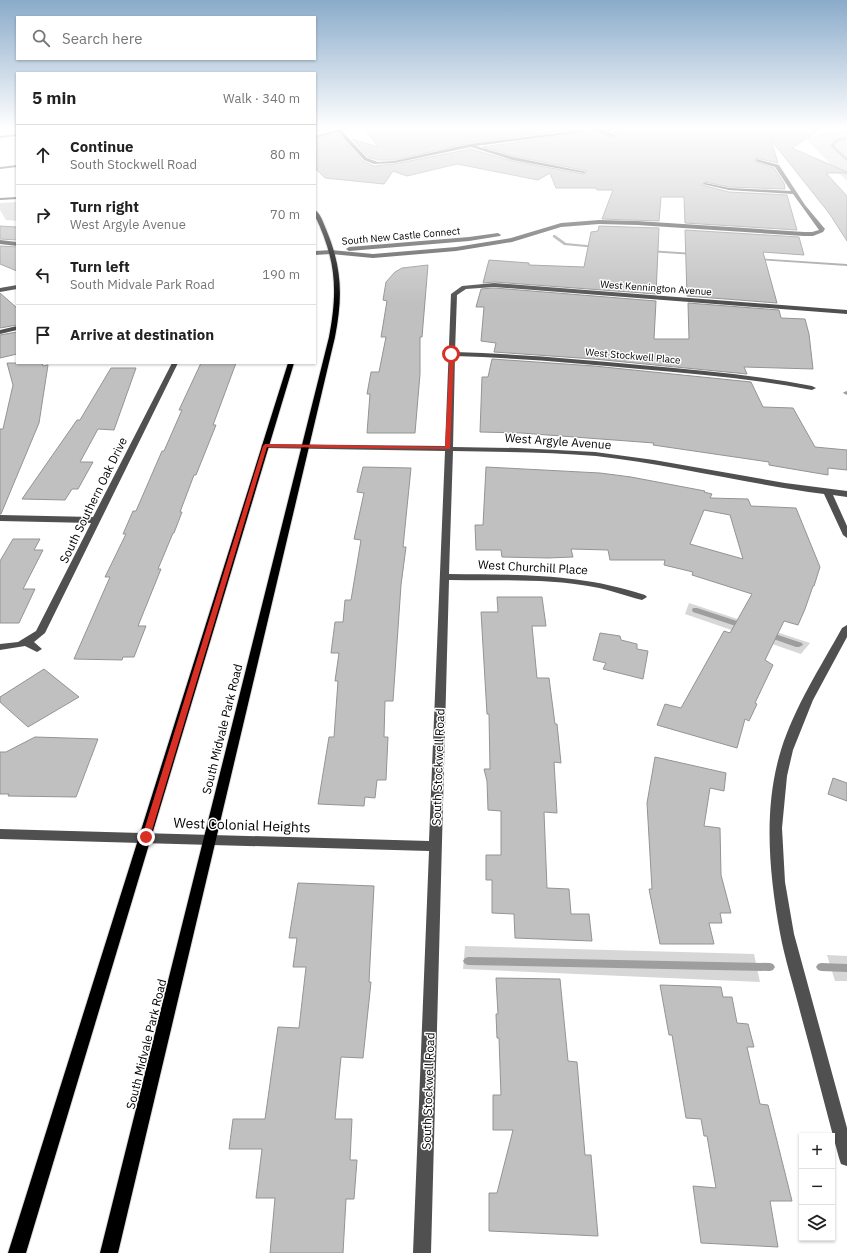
<!DOCTYPE html>
<meta charset="utf-8">
<style>
:root{--surface:#fff;--page:#f2f2f2;--text:#222;--muted:#767676;--line:#e0e0e0}
body{margin:0;font-family:"IBM Plex Sans",sans-serif;background:var(--page);color:var(--text)}
.controls{position:absolute;right:12px;bottom:12px;display:grid;overflow:hidden;border-radius:0px;box-shadow:0 1px 3px #0004}
.controls button{width:36px;height:36px;display:grid;place-items:center;padding:0;border:0;border-bottom:1px solid var(--line);background:var(--surface);color:var(--text);font:20px sans-serif}
.stop{position:absolute;width:12px;height:12px;margin:-9px;border:3px solid #d93025;border-radius:50%;background:#fff}
.stop.end{background:#d93025;border-color:#fff;box-shadow:0 1px 4px #0008}
.list{margin:0;padding:0;list-style:none}
h2{display:flex;justify-content:space-between;align-items:center;height:52px;margin:0;padding:0 16px;font-size:17px}
h2 small{font-size:13px;font-weight:400;color:var(--muted)}
.list li{display:grid;grid-template-columns:26px 1fr auto;gap:12px;align-items:center;box-sizing:border-box;height:60px;padding:0 16px;border-top:1px solid var(--line)}
.list b{display:block;font-size:15px;white-space:nowrap}
.list p{margin:0;font-size:13px;white-space:nowrap;color:var(--muted)}
.list em{font-size:13px;font-style:normal;color:var(--muted)}
.icon{flex:none;width:22px;height:22px;fill:none;stroke:currentColor;stroke-width:2;stroke-linecap:round;stroke-linejoin:round}
.map{position:relative;flex:none;width:847px;height:1253px;overflow:hidden}
.search{position:absolute;background:var(--surface);box-shadow:0 1px 3px #0004;left:16px;top:16px;width:300px;height:44px;display:flex;align-items:center;gap:10px;box-sizing:border-box;padding:0 14px;border-radius:0px;color:var(--muted);font-size:15px}
.panel{position:absolute;background:var(--surface);box-shadow:0 1px 3px #0004;left:16px;top:72px;width:300px;height:292px;border-radius:0px}
.map>svg:first-child{display:block}
.green{fill:#d7d7d7}
.lines{fill:none;stroke-linecap:round;stroke-linejoin:round}
.stream{fill:#9e9e9e;fill-rule:evenodd}
.building{fill:#c0c0c0;stroke:#949494;fill-rule:evenodd}
.major-casing{stroke:#dbdbdb;stroke-width:2}
.minor{fill:#505050;fill-rule:evenodd}
.major{fill:#000;fill-rule:evenodd}
.route{fill:#d93025}
.labels{text-anchor:middle;dominant-baseline:central;stroke-width:3;stroke-linejoin:round;paint-order:stroke}
.far-street-label{font-size:10px;fill:#000;stroke:#fff}
.street-label{font-size:12px;fill:#000;stroke:#fff}
.near-street-label{font-size:14px;fill:#000;stroke:#fff}
</style>
<div class="map">
<svg width="847" height="1253" viewBox="0 0 847 1253">
<rect width="100%" height="100%" fill="#fff"/>
<path class="green" d="M847 131V181L806 139 807 137 825 133Z
M17 202V221L6 220 0 210V203Z
M689 603 810 643 801 654 685 614Z
M465 946 754 954 760 982 463 969Z
M827 955 847 956V981H835Z"/>
<g class="lines">
<path class="stream" d="M847 137V139L838 141 834 146 847 158V161L830 146 836 139Z
M553 235H555L566 243 597 246 599 247 597 248 564 245 553 237Z
M648 250 694 253 696 254 694 255 649 252H648Z
M756 258 847 264V266L757 260 755 259Z
M847 391V395L843 393 844 392Z
M693 608H697L746 624 747 626 746 628H742L693 612 692 610Z
M765 632H769L802 643 803 645 799 647H796L765 636 763 634Z
M468 957 770 963 773 964 775 967 773 970 770 971 468 965 465 964 463 961 465 958Z
M821 963 847 964V972L821 971 818 970 816 967 818 964Z"/>
</g>
<path class="building" d="M365 129H577L470 143 394 160H378L368 157 352 139 378 147Z
M590 129 614 138 618 135 602 129H821L792 148 847 172V173H826L847 196V241L829 213 771 140 778 163 756 158 754 161 774 168 784 183 785 189 729 187 705 182 702 185 729 192 787 195 797 230 685 223 684 197H661L659 221 602 219 613 190H597L596 188H556L550 173 538 180 457 164 407 176 393 171 384 184 325 178 315 168V139L336 134 339 135 363 161 374 166 394 164 471 149 512 161 584 174 587 171 513 156 483 147 568 135Z
M0 226 17 227V240L0 239Z
M599 226 659 228 656 294 494 282 483 283 489 260 529 263V265L584 267 591 232 598 231Z
M685 230 799 237 804 255 763 252 777 303 687 296Z
M0 246 17 247V271L0 264Z
M428 265 422 337H420V374L415 433H367L370 394H367L371 372H379L386 337H381L387 301 383 300 386 282 395 272 402 268Z
M494 288 656 301 654 339H689L688 303 779 310 781 318 805 319 809 334 813 369 744 367 747 374 594 359 494 352 496 343 481 341 484 307H476L481 289Z
M0 293 17 308V325L0 328Z
M17 332V354L0 358V335Z
M492 359 594 366 751 382 763 407 793 408 815 447 847 450V470L828 468V475L810 472 769 465V462L653 445 654 443 521 433 480 432 482 377H488Z
M7 363H42L43 366 48 365 39 423 1 514H0V429H3L13 385Z
M201 363H236L213 425H216L196 475H194L180 512H182L174 533H173L158 569H161L138 626H146L134 657H123L122 660 74 659 110 577H105L126 534H123L133 511H136L162 451H164L182 410H179Z
M111 368H136L114 430 98 429 80 462H93L78 489H72L65 500 22 499 77 420H80Z
M363 467 411 468 403 547H406L401 585 393 701H385L384 737H388L386 780H377L375 798 365 797 364 806 318 804 329 737H334L338 681H335L339 653H331L335 622H343L345 600H351L361 540 354 539 364 493 357 492Z
M486 467 600 473 631 477 705 491 704 492 712 494 710 498 748 499 751 506 796 508 820 567 814 586H813L805 609 798 625 784 621 765 660 773 665 755 703 757 704 749 721 745 719 737 748 657 725 665 704 681 708 724 631 730 633 752 594 692 575 693 572 664 565 665 560H610L608 550 571 549 573 557 548 558 502 557 501 550H476L475 525H483ZM704 510 730 515 743 559 690 544Z
M13 539H40L34 550H43L23 589H35L19 623H0V561Z
M497 597H542L546 626H532L537 678H549L555 724H557L561 763 554 762 557 813 544 812 547 888 569 889 571 914H589L592 941 515 938 514 914 492 913V880H486V855H501V811L488 810 487 781 484 769H490L489 714H487L481 612H498Z
M600 633 620 636 621 640 637 644V649L648 651 643 679 603 669 606 663 593 660Z
M44 669 79 697 28 727 0 702V697Z
M35 737 98 739 76 797 8 796 9 794H0V752H6Z
M655 757 726 773 724 791 710 788 704 826 720 828 721 875 731 913H720L722 923H709L714 944H660L649 889H652L647 803Z
M833 778 847 783V801L828 794Z
M298 883 374 886 369 982H371L363 1058 341 1057 335 1119H352L350 1160H357L354 1199H346L343 1253H270L275 1198H256L262 1149H229L233 1119H265L278 1027 299 1028 306 967H293L297 938H289Z
M496 978 560 979 568 1061 577 1062 585 1155H591L598 1236 489 1231V1193H497L513 1130H493V1095H501L499 1038H497L496 1014H498Z
M660 985 721 987 723 997H732L737 1023 748 1024 754 1047H747L760 1104 768 1105 792 1201H770L778 1247 701 1243 693 1186 716 1188 707 1136H704L701 1119 686 1118 672 1035H669Z"/>
<g class="lines">
<defs>
<path id="major" d="M315 210C321 214 323 222 326 229 342 267 343 296 335 337L118 1253H100L329 337C338 290 336 260 315 216Z
M288 363H294L26 1253H8Z"/>
</defs>
<use href="#major" class="major-casing"/>
<path class="minor" d="M341 129H348L342 131 367 158 378 162 394 161 470 144 589 129 568 134 476 146 513 157 586 172 584 173 512 160 471 147 394 163 374 164 364 160 338 132 315 138V136Z
M592 129H598L617 136 614 137Z
M17 134V136L0 138V136Z
M756 159 779 165 805 205 825 229 823 232 813 236H804L637 225 599 224 561 227 512 242 456 251 373 258 331 254 315 255V251L331 250 373 254 456 247 511 238 561 223 599 220 637 221 804 232H812L819 230 793 194 729 190 703 184 705 183 729 188 791 191 775 167 756 161Z
M17 165V167L0 169V167Z
M17 197V199L0 200V198Z
M498 233 501 235 500 236 469 241 349 251 346 249 349 247 469 237Z
M0 240 17 242V246L0 244Z
M494 283 847 310V314L494 287 466 289 457 295 455 352C517 354 579 359 640 365 698 370 755 375 812 386L816 388 812 390C755 379 698 374 640 369 579 363 517 358 455 356L453 447 518 448 595 452 654 460 785 483 847 491V497L833 495 847 526V538L843 535 824 494C748 484 673 465 596 456 548 452 500 452 453 451L449 574C519 575 578 573 645 595L647 597 642 600C626 596 611 590 594 587 547 578 497 581 449 580L431 1253H413L429 851 0 839V829L429 841 445 451 265 448 261 446 265 444 445 446 451 294 462 286Z
M17 285V289L0 292V288Z
M17 326V330L0 334V330Z
M172 363H178L45 633 34 642 42 649 37 652 25 646 0 650V644L18 642 36 631 91 523 0 521V515L93 517Z
M847 625V637L813 700 793 750 787 776 782 828 785 882 794 934 847 1128V1166L841 1164 839 1158C826 1110 814 1062 801 1015 794 987 785 960 780 933 769 873 763 808 781 750 795 706 820 668 842 628Z"/>
<use href="#major" class="major"/>
</g>
<linearGradient id="sky" x2="0" y2="1"><stop stop-color="#8aabca"/><stop offset="0.42" stop-color="#fff"/><stop offset="1" stop-color="#fff" stop-opacity="0"/></linearGradient>
<rect width="847" height="304" fill="url(#sky)"/>
<path class="route" d="M450 353 454 354 450 449 267 447 150 837 149 840H143L142 837 263 446 265 444 445 447Z"/>
<g class="labels">
<g class="far-street-label">
<text transform="translate(401 236) rotate(-5)">South New Castle Connect</text>
<text transform="translate(656 288) rotate(4)">West Kennington Avenue</text>
<text transform="translate(633 356) rotate(5)">West Stockwell Place</text>
</g>
<g class="street-label">
<text transform="translate(558 441) rotate(4)">West Argyle Avenue</text>
<text transform="translate(93 500) rotate(-64)">South Southern Oak Drive</text>
<text transform="translate(533 567) rotate(3)">West Churchill Place</text>
<text transform="translate(222 729) rotate(-76)">South Midvale Park Road</text>
<text transform="translate(438 767) rotate(-88)">South Stockwell Road</text>
<text transform="translate(146 1044) rotate(-76)">South Midvale Park Road</text>
<text transform="translate(428 1091) rotate(-88)">South Stockwell Road</text>
</g>
<g class="near-street-label">
<text transform="translate(242 825) rotate(2)">West Colonial Heights</text>
</g>
</g>
</svg>
<div class="controls">
<button>+</button>
<button>−</button>
<button><svg class="icon" aria-label="layers" viewBox="0 0 24 24"><path d="M12 4l9 5-9 5-9-5zM3 14l9 5 9-5"/></svg></button>
</div>
<div class="stop" style="left:451px;top:354px"></div>
<div class="stop end" style="left:146px;top:837px"></div>
<div class="search"><svg class="icon" aria-label="search" viewBox="0 0 24 24"><circle cx="10" cy="10" r="6"/><path d="M15 15l6 6"/></svg>Search here</div>
<section class="panel">
<h2>5 min<small>Walk · 340 m</small></h2>
<ul class="list">
<li><svg class="icon" aria-label="ahead" viewBox="0 0 24 24"><path d="M12 20V5M6 11l6-6 6 6"/></svg><div><b>Continue</b><p>South Stockwell Road</p></div><em>80 m</em></li>
<li><svg class="icon" aria-label="right" viewBox="0 0 24 24"><path d="M7 20v-9h11M14 6l5 5-5 5"/></svg><div><b>Turn right</b><p>West Argyle Avenue</p></div><em>70 m</em></li>
<li><svg class="icon" aria-label="left" viewBox="0 0 24 24"><path d="M17 20v-9H6M10 6l-5 5 5 5"/></svg><div><b>Turn left</b><p>South Midvale Park Road</p></div><em>190 m</em></li>
<li><svg class="icon" aria-label="arrive" viewBox="0 0 24 24"><path d="M6 21V4h12l-3 4 3 4H6"/></svg><div><b>Arrive at destination</b></div></li>
</ul>
</section>
</div>
